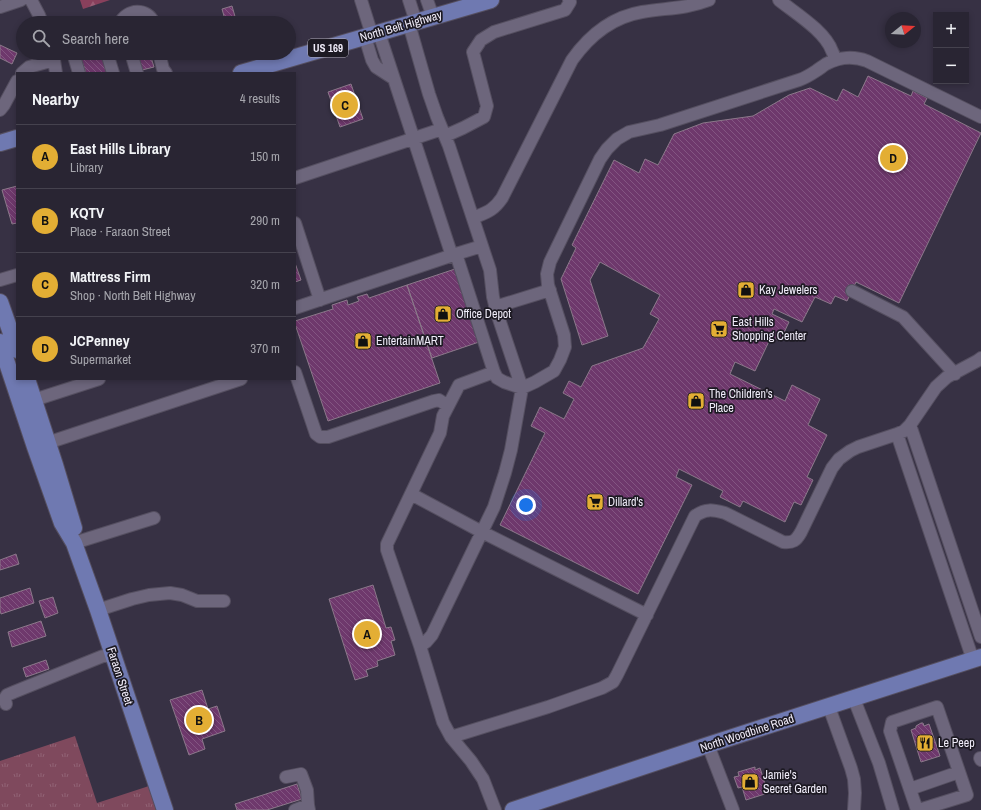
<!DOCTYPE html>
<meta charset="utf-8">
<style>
:root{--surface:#292533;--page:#35313f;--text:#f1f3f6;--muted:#a5a5ac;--line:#45424e;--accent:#e3ae34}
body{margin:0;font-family:"Archivo Narrow",sans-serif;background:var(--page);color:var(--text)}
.controls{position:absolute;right:12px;top:12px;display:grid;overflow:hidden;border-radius:0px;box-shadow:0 2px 6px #0003}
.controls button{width:36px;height:36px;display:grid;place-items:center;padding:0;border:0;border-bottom:1px solid var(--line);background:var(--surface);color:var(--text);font:20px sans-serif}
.compass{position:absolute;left:885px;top:12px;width:36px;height:36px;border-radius:50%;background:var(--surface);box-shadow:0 2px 6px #0003;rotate:72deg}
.you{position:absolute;left:526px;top:505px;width:14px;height:14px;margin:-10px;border:3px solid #fff;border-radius:50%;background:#1a73e8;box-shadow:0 0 0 6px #1a73e833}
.badge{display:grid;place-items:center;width:26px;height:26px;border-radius:50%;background:var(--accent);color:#111;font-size:13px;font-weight:700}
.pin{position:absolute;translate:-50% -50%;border:2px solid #fff;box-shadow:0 1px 4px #0006}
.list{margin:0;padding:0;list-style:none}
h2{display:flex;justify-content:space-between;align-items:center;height:52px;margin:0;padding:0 16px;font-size:17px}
h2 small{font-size:13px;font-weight:400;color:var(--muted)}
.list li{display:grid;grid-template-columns:26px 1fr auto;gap:12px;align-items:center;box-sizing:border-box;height:64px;padding:0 16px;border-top:1px solid var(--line)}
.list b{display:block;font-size:15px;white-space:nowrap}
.list p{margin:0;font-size:13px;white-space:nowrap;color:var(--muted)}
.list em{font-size:13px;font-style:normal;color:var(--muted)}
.icon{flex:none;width:22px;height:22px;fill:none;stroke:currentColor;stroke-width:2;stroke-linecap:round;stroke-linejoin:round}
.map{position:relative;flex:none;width:981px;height:810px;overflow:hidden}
.search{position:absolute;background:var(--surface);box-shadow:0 2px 6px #0003;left:16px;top:16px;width:280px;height:44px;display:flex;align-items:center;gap:10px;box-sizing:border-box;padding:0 14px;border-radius:22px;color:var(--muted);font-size:15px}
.panel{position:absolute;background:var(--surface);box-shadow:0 2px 6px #0003;left:16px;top:72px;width:280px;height:308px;border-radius:0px}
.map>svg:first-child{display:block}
.grass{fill:url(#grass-tufts)}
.forest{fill:url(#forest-firs)}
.building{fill:url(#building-back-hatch);stroke:#8b788a}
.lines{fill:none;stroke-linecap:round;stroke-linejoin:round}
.minor-casing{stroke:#554f60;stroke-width:14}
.major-casing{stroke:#554f60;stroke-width:18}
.minor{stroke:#6d667c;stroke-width:12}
.major{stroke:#6f79b1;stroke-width:16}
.labels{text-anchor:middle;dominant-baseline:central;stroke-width:3.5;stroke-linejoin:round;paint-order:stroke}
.shield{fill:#1d1a23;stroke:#b1adb9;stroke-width:1}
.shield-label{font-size:11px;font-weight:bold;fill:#f0ecf9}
.street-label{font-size:12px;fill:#f0ecf9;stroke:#1d1a23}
.poi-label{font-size:12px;fill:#f0ecf9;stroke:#1d1a23;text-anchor:start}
</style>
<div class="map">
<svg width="981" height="810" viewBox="0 0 981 810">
<defs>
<pattern id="grass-tufts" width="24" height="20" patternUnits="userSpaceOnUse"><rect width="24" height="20" fill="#7f495d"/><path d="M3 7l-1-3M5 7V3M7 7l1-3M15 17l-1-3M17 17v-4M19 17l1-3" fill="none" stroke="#916375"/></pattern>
<pattern id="forest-firs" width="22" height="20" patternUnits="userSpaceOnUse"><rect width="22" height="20" fill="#89405c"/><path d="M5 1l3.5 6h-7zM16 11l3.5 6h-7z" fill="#9a5c74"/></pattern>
<pattern id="building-back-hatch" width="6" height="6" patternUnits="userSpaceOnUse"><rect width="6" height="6" fill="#6e386c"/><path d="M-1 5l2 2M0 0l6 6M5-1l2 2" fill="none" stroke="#835582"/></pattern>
</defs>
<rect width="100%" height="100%" fill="#373144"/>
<path class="grass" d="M75 736 97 803 149 786 156 810H0V761Z"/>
<path class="forest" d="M80 0H110L83 9Z"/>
<path class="building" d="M232 6 236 20 241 19 242 23H226L222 9Z
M0 45 17 53 12 64 0 58Z
M79 53H101L108 73H86Z
M136 53H153L150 54 154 67 142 70Z
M868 76 911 96 913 91 927 98 924 104 981 133 899 303 856 282 847 301 835 296 831 304 815 297 802 322 774 309 772 314 789 322 780 341 771 337 755 371 735 362 730 374 785 401 792 385 820 399 808 425 827 435 807 477 813 480 801 505 794 502 785 522 743 501 740 507 720 497 723 491 679 469 676 477 692 485 638 594 500 525 545 433 531 426 540 407 564 419 574 399 563 393 569 381 581 387 592 366 643 348 659 319 650 314 660 295 600 262 590 280 608 336 582 345 561 279 576 248 572 245 614 160 639 173 645 159 658 165 674 134 703 123 753 116 789 95 810 88 837 101 843 89 858 97Z
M351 84 363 119 340 127 328 92Z
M17 186V223L12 224 2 190Z
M295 263 301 280 295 282Z
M455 269 479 342 432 358 407 285Z
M407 285 440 383 328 421 295 324V321L333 309 332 305 347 300 348 305 359 301 357 297 367 294 369 298Z
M16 554 19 564 0 570V560Z
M373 585 386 628 391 627 395 640 391 641 395 655 377 661 378 666 366 670 368 676 355 680 329 599Z
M30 588 34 603 1 614 0 610V598Z
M53 597 58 613 45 618 39 601Z
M41 621 46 636 12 647 8 632Z
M46 660 49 669 26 677 23 668Z
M202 690 208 709 217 706 225 731 202 739 205 749 189 755 170 700Z
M921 723H923L924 726 929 724 940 756 921 762 911 730 916 728V726Z
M755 767V770L760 768 768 793 746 800 742 787 738 788 734 777 739 776 738 772Z
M297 784 302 799 267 810H237L235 804Z"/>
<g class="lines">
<defs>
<path id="minor" d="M31 0 39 15 42 23
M361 0 372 35
M409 0 416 22
M427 0 433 17
M779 0C795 13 825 31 832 51 834 54 834 57 835 60
M0 7 21 0
M90 23H91
M120 23C127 9 147 7 154 23
M409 24 429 94 437 117 449 146 486 258 490 270 493 297 497 313 522 388 511 450 505 473 494 507 432 635 426 642 420 646 443 722 451 737 471 761 483 779 495 810
M379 33 452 256
M365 37 372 60 376 67 393 78
M52 53 54 60 56 73
M73 53 79 73
M107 53 113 73
M131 53 137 73
M159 53 163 69 166 73
M22 73 29 67 54 60
M0 110 4 105 17 81
M445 136 463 128 484 117 487 106 473 52 481 40 494 32 565 10 570 2 569 0
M295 178 442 129
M473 218C487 212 493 211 502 198L572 60C589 36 612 17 642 12 665 8 686 9 709 0
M295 223 320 300
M456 254 482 246
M0 280 17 275
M852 291 903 317 955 374
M495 307 550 290
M295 308 456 254 494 372
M295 372 316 434 320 437H328L434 401 439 400 448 406
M34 400 99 379
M910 425 981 637
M897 434 973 660
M41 445 241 379
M411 494 482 532 647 615
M74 543 154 518
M98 610 132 599 149 595 170 593 182 595 197 601H224
M420 646 387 550V544L440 433 443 416 459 385 494 372 497 378 504 382 522 388 535 382 554 371 560 360 565 347 564 335 548 285 547 274 550 262 600 159 607 149 617 139 629 132 660 125 799 80C805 78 810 75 816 71 819 69 823 66 826 64 839 57 854 56 867 61L981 117
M854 699 879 763 893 810
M6 704 5 698 7 695 14 692 103 656H114
M829 707 851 768 854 779 855 793 854 810
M451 737 548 707 602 688 613 682 617 675 695 516C706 508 713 510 725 513L783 542C793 543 796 541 801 532L832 468 839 459 850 451 858 447 897 434 904 431 910 425 936 387 947 377 977 361 981 358
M708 745 733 810
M981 758H980L981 760
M286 777 301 774 307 790 308 805
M910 789 959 772
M295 810 308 805 309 810
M917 810 890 731 892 722 937 707 967 795 919 810"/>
<path id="major" d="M241 73 491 0
M0 143 17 138
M0 302 17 350
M0 342 35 447 62 523 74 543 98 610 165 810
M27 379 55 465 74 528
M513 810 708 745 981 657"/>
</defs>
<use href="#minor" class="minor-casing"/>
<use href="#major" class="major-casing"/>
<use href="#minor" class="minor"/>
<use href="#major" class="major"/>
</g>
<defs>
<symbol id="shop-square" viewBox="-11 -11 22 22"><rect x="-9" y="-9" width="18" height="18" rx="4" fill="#e3ae34" stroke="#1d1a23"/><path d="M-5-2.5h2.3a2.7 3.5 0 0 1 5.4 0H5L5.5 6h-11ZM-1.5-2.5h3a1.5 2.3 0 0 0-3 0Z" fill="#111"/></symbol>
<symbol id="supermarket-square" viewBox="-11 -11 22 22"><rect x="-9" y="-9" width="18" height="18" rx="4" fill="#e3ae34" stroke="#1d1a23"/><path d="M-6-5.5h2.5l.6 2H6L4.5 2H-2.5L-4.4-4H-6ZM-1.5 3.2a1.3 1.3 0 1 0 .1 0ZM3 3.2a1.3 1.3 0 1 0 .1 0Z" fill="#111"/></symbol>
<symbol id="restaurant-square" viewBox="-11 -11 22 22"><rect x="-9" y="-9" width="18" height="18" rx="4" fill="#e3ae34" stroke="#1d1a23"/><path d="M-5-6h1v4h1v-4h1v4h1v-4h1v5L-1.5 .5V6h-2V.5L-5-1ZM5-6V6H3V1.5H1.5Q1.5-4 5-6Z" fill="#111"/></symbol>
</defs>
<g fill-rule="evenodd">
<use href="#shop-square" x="736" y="280" width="20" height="20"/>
<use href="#shop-square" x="433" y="304" width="20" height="20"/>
<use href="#supermarket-square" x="709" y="319" width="20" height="20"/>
<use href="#shop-square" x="353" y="331" width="20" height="20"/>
<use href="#shop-square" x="686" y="391" width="20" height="20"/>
<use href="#supermarket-square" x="585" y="492" width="20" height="20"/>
<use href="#restaurant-square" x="915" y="733" width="20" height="20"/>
<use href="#shop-square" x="740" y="772" width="20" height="20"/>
</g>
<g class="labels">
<rect class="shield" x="308" y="39" width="40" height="18" rx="3"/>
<g class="shield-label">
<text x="328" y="48">US 169</text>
</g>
<g class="street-label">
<text transform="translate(401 26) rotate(-16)">North Belt Highway</text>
<text transform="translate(120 676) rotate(72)">Faraon Street</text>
<text transform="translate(747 733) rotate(-18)">North Woodbine Road</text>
</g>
<g class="poi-label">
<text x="759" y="290">Kay Jewelers</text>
<text x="456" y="314">Office Depot</text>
<text x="732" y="322">East Hills<tspan x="732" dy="14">Shopping Center</tspan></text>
<text x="376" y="341">EntertainMART</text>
<text x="709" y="394">The Children's<tspan x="709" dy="14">Place</tspan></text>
<text x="608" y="502">Dillard's</text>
<text x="938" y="743">Le Peep</text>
<text x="763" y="775">Jamie's<tspan x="763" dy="14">Secret Garden</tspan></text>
</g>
</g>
</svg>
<div class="controls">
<button>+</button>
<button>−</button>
</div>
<svg class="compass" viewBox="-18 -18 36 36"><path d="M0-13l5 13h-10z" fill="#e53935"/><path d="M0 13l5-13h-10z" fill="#a5a5ac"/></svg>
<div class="you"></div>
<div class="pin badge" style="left:367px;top:634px">A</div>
<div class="pin badge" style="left:199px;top:720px">B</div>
<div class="pin badge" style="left:345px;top:105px">C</div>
<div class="pin badge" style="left:893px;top:158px">D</div>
<div class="search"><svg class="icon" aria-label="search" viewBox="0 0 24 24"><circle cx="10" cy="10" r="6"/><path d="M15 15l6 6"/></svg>Search here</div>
<section class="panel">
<h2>Nearby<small>4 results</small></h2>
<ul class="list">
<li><span class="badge">A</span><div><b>East Hills Library</b><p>Library</p></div><em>150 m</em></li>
<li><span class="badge">B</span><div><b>KQTV</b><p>Place · Faraon Street</p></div><em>290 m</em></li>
<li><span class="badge">C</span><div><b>Mattress Firm</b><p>Shop · North Belt Highway</p></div><em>320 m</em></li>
<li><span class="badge">D</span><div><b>JCPenney</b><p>Supermarket</p></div><em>370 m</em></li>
</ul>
</section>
</div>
